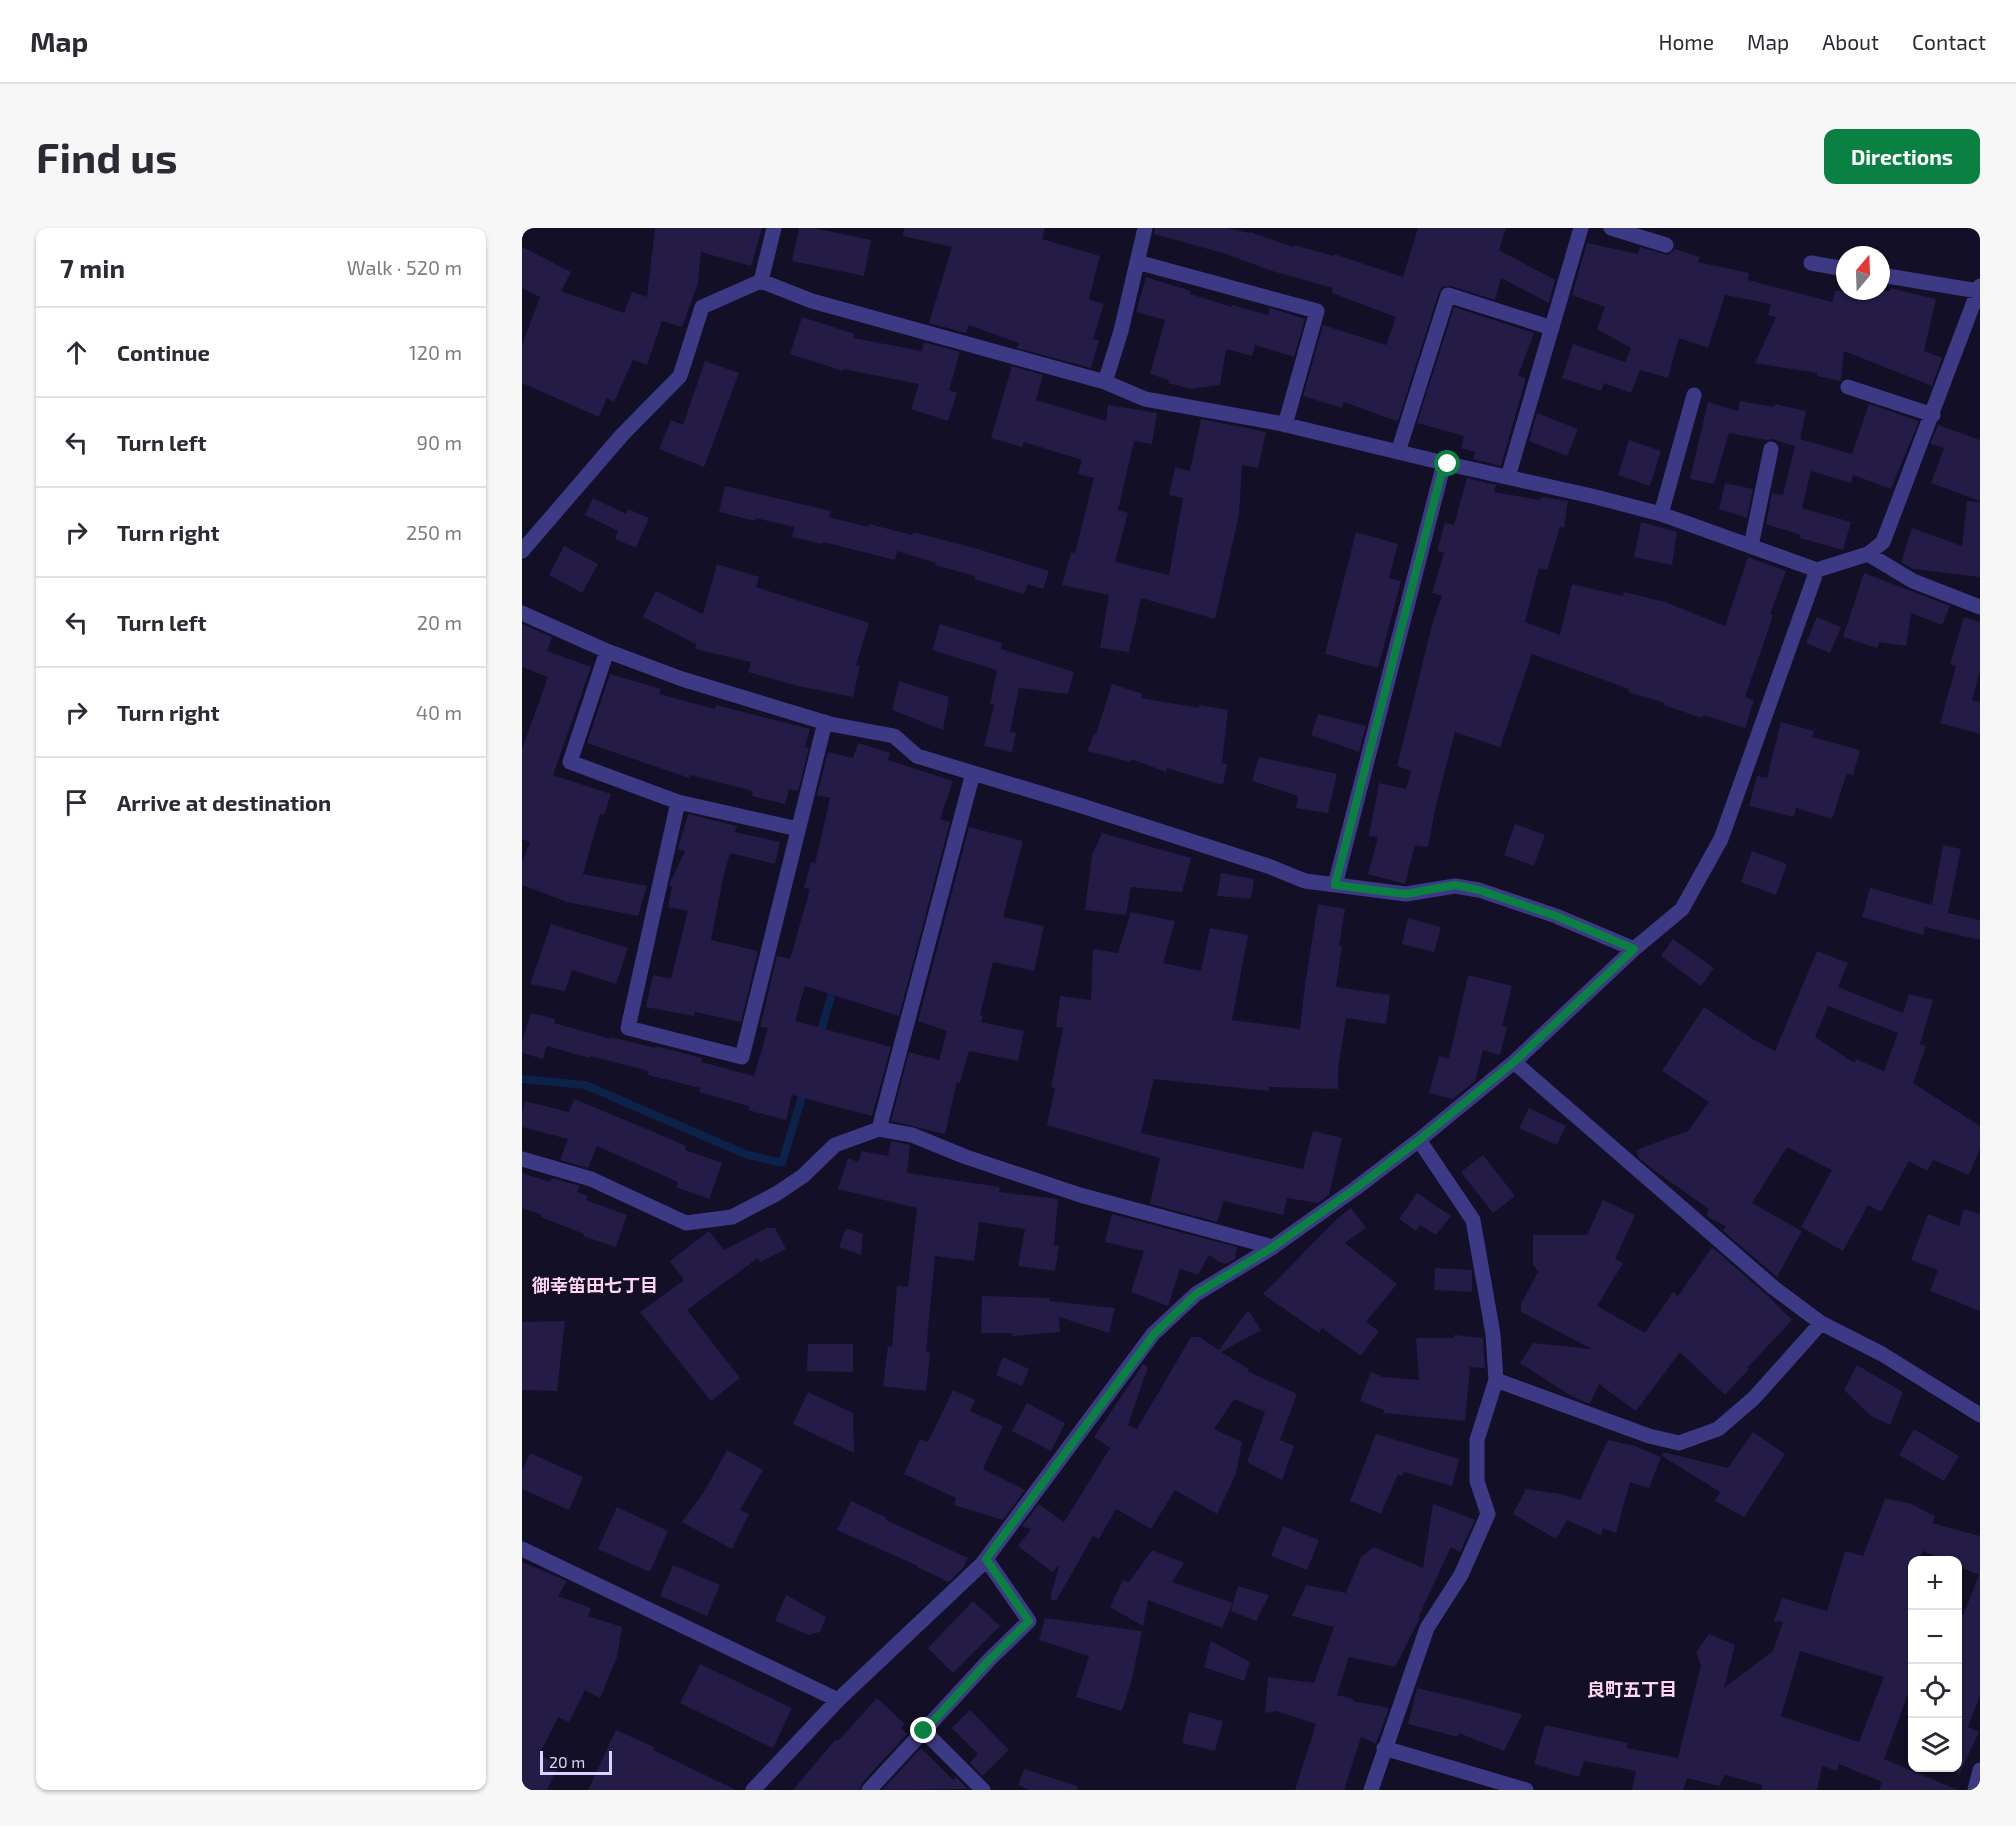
<!DOCTYPE html>
<meta charset="utf-8">
<style>
:root{--surface:#fff;--page:#f7f7f7;--text:#2b2b33;--muted:#7c7c81;--line:#e1e1e2;--accent:#0b8043}
body{margin:0;font-family:"Exo 2","Noto Sans JP",sans-serif;background:var(--page);color:var(--text)}
.controls{position:absolute;right:18px;bottom:18px;display:grid;overflow:hidden;border-radius:12px;box-shadow:0 2px 4px #0004}
.controls button{width:54px;height:54px;display:grid;place-items:center;padding:0;border:0;border-bottom:2px solid var(--line);background:var(--surface);color:var(--text);font:30px sans-serif}
.compass{position:absolute;left:1314px;top:18px;width:54px;height:54px;border-radius:50%;background:var(--surface);box-shadow:0 2px 4px #0004;rotate:19deg}
.scale{position:absolute;left:18px;bottom:15px;width:72px;box-sizing:border-box;padding-left:6px;border:3px solid #d9d4ff;border-top:0;font-size:16px;line-height:21px;white-space:nowrap;color:#d9d4ff;-webkit-text-stroke:4px #130f26;paint-order:stroke}
.stop{position:absolute;width:18px;height:18px;margin:-14px;border:4px solid #0b8043;border-radius:50%;background:#fff}
.stop.end{background:#0b8043;border-color:#fff;box-shadow:0 2px 6px #0008}
.list{margin:0;padding:0;list-style:none}
h2{display:flex;justify-content:space-between;align-items:center;height:78px;margin:0;padding:0 24px;font-size:26px}
h2 small{font-size:20px;font-weight:400;color:var(--muted)}
.list li{display:grid;grid-template-columns:39px 1fr auto;gap:18px;align-items:center;box-sizing:border-box;height:90px;padding:0 24px;border-top:2px solid var(--line)}
.list b{display:block;font-size:22px;white-space:nowrap}
.list em{font-size:20px;font-style:normal;color:var(--muted)}
.icon{flex:none;width:33px;height:33px;fill:none;stroke:currentColor;stroke-width:2;stroke-linecap:round;stroke-linejoin:round}
.map{position:relative;flex:none;width:1458px;height:1562px;overflow:hidden;border-radius:12px}
header{display:flex;align-items:center;gap:36px;box-sizing:border-box;height:84px;padding:0 30px;background:var(--surface);border-bottom:2px solid var(--line)}
header strong{font-size:28px}
nav{display:flex;gap:33px;margin-inline-start:auto;font-size:21px}
.intro{display:flex;align-items:center;justify-content:space-between;box-sizing:border-box;height:144px;padding:0 36px}
h1{margin:0;font-size:42px}
.button{padding:15px 27px;border-radius:12px;background:var(--accent);color:#fff;font-size:21px;font-weight:700}
main{display:flex;gap:36px;padding:0 36px}
aside{flex:1;background:var(--surface);border-radius:12px;box-shadow:0 2px 4px #0004}
.map>svg:first-child{display:block}
.lines{fill:none;stroke-linecap:round;stroke-linejoin:round}
.stream{stroke:#0c2248;stroke-width:8}
.building{fill:#241b47;fill-rule:evenodd}
.minor{stroke:#3d3a85;stroke-width:15}
.route{stroke:#0b8043;stroke-width:8}
.labels{text-anchor:middle;dominant-baseline:central;stroke-width:5;stroke-linejoin:round;paint-order:stroke}
.neighbourhood-label{font-size:18px;font-weight:bold;fill:#ffd6f0;stroke:#130f26}
</style>
<header>
<strong>Map</strong>
<nav><a>Home</a><a>Map</a><a>About</a><a>Contact</a></nav>
</header>
<div class="intro"><h1>Find us</h1><a class="button">Directions</a></div>
<main>
<aside>
<h2>7 min<small>Walk · 520 m</small></h2>
<ul class="list">
<li><svg class="icon" aria-label="ahead" viewBox="0 0 24 24"><path d="M12 20V5M6 11l6-6 6 6"/></svg><div><b>Continue</b></div><em>120 m</em></li>
<li><svg class="icon" aria-label="left" viewBox="0 0 24 24"><path d="M17 20v-9H6M10 6l-5 5 5 5"/></svg><div><b>Turn left</b></div><em>90 m</em></li>
<li><svg class="icon" aria-label="right" viewBox="0 0 24 24"><path d="M7 20v-9h11M14 6l5 5-5 5"/></svg><div><b>Turn right</b></div><em>250 m</em></li>
<li><svg class="icon" aria-label="left" viewBox="0 0 24 24"><path d="M17 20v-9H6M10 6l-5 5 5 5"/></svg><div><b>Turn left</b></div><em>20 m</em></li>
<li><svg class="icon" aria-label="right" viewBox="0 0 24 24"><path d="M7 20v-9h11M14 6l5 5-5 5"/></svg><div><b>Turn right</b></div><em>40 m</em></li>
<li><svg class="icon" aria-label="arrive" viewBox="0 0 24 24"><path d="M6 21V4h12l-3 4 3 4H6"/></svg><div><b>Arrive at destination</b></div></li>
</ul>
</aside>
<div class="map">
<svg width="1458" height="1562" viewBox="0 0 1458 1562">
<rect width="100%" height="100%" fill="#130f26"/>
<g class="lines">
<path class="stream" d="M297 810 312 758
M0 851 63 857 223 926 260 935 282 862"/>
</g>
<path class="building" d="M133 0H240L229 38 179 24 176 55 160 99 140 93 125 137 111 132 92 174 85 170 77 189 0 155V117L18 69 0 60V19L49 44 39 63 102 85 110 64 125 69Z
M277 0H291L349 12 342 48 270 33Z
M382 0H523L520 11 578 28 567 71 582 76 571 111 577 112 569 140 495 120 497 115 447 97 444 105 407 95 430 19 381 8Z
M633 0H705L727 5 728 4 771 19 772 17 812 28V26L881 49 896 0H984L977 22 1033 52 1027 75 979 50 973 72 929 58 920 59 917 64 877 190 874 193 822 174 820 180 781 168 801 97 864 117 874 89 810 65 811 60 750 43 704 26 632 6Z
M1065 15 1116 26 1118 19 1146 27 1153 21 1178 29 1176 34 1227 45 1226 52 1310 74 1313 63H1368V60L1414 71 1402 123 1420 130 1410 158 1322 123 1319 153 1295 148V145L1233 135 1254 89 1246 87 1249 76 1203 67 1186 120 1157 110 1146 150 1118 142 1109 165 1082 155 1079 163 1040 150 1051 116 1103 134 1109 120 1075 101 1083 79 1050 67Z
M624 49 669 63 668 66 710 79V77L746 87 748 80 783 91 772 129 733 117 730 128 704 121 698 157 669 161 646 155 647 152 628 146 643 92 614 84Z
M932 79 1012 105 996 148 1004 150 979 238 951 231 953 224 939 220 942 208 895 195Z
M280 89 333 106 331 110 400 123 402 114 438 124 427 162 435 165 426 193 389 181 397 156 321 141V143L268 126Z
M183 133 217 145 182 239 137 221 149 192 161 197Z
M490 138 521 147 514 172 584 193 586 177 635 185 630 216 612 213 596 282 606 285 593 334 647 347 661 270 647 267 653 239 668 243 679 191 744 204 736 240 720 237 717 287 693 391 619 370 607 424 578 420 587 367 540 357 549 324 553 325 572 250 556 246 560 232 502 214 500 219 469 210Z
M1218 173 1252 179 1253 176 1284 183 1278 211 1330 226 1347 176 1397 193 1369 261 1331 247 1329 255 1289 243 1280 280 1329 294 1321 322 1278 310 1279 307 1244 296 1250 265 1261 267 1273 218 1250 211 1245 212 1207 205 1192 256 1168 251 1186 174 1216 183Z
M1015 185 1056 201 1045 228 1007 213Z
M1416 197 1458 212V273L1409 255 1422 220 1408 216Z
M1107 212 1139 223 1128 258 1096 247Z
M945 250 974 257 972 264 1018 272 1019 269 1046 273 1042 300 1038 299 1025 342 1017 340 1003 394 1038 407 1050 356 1101 368 1102 364 1143 374 1203 398 1226 329 1264 343 1248 386 1251 387 1241 417 1223 469 1232 472 1223 500 1181 487 1180 490 1142 477 1143 475 1106 464 1107 461 1010 426 978 519 933 504 914 577 906 619 893 617 883 656 846 646 856 609 847 608 857 555 884 561 889 543 875 538 911 393 920 368 910 365 922 325 915 323 923 295 932 297Z
M1203 255 1231 261 1225 290 1197 281Z
M203 258 309 283 307 289 346 299 347 296 390 307 391 304 456 321 527 343 521 361 506 356 502 366 452 351 453 348 413 337 414 335 375 323 373 332 301 314V316L270 309 272 299 234 290 233 293 197 284Z
M71 270 104 286 106 281 127 290 114 320 93 311 96 303 63 287Z
M1445 273 1458 274V349L1391 341 1379 334 1390 300 1440 318Z
M1119 294 1155 304 1150 337 1112 329Z
M834 304 876 316 867 350 879 353 856 440 803 426Z
M42 318 76 336 60 365 27 347Z
M195 336 237 349 234 359 347 395 334 437 338 438 331 469 276 458 226 444 229 434 173 421 174 416 121 389 134 363 181 386Z
M1342 345 1428 378 1420 397 1389 385 1384 418 1357 414 1355 420 1321 409Z
M1295 389 1319 399 1308 425 1284 415Z
M1442 389 1458 394V443L1450 472 1458 474V506L1418 495 1434 438 1428 436Z
M0 396 30 409 25 423 69 439 31 547 89 566 82 587 78 586 61 646 125 658 116 688 45 674 0 657V634L8 614 0 611V521L26 449 0 439Z
M418 396 480 415 479 421 552 444 546 466 497 460 488 504 494 505 490 524 462 518 472 477 468 476 475 442 410 422Z
M88 446 139 461 137 466 193 481 194 477 288 501 283 519 287 520 276 563 267 561 263 576 230 568 231 563 168 547 167 550 65 515Z
M377 453 427 469 421 502 370 482Z
M590 456 621 466 619 470 677 480V477L706 482 700 535 705 536 701 557 645 540 644 544 609 531V534L565 523 572 506H574Z
M796 486 844 498 837 524 789 507Z
M1259 494 1292 503 1290 509 1338 522 1331 547 1325 545 1310 591 1274 580 1272 589 1227 578 1235 548 1245 550Z
M336 515 368 525 366 532 431 553 418 591 428 594 377 788 283 758 273 793 369 819 350 888 270 867 264 892 226 882 227 878 177 864 178 860 126 847 127 843 68 828 67 830 25 818 21 831 0 825V813L9 785 33 791 32 795 89 811V809L133 820 134 818 180 830 179 834 232 848 246 800 238 799 255 728 268 731 288 661 282 660 289 634 293 636 308 570 295 567 306 524 331 530Z
M737 529 815 546 806 585 774 580 776 568 730 553Z
M166 586 215 598 213 604 258 614 253 636 208 625 202 646 189 712 236 723 219 794 173 784 172 788 124 779 131 747 149 751 166 683 146 679 150 659 147 658 149 652 163 623 156 621Z
M993 596 1023 607 1012 638 982 627Z
M447 599 501 613 481 689 522 698 512 743 471 734 458 787 461 788 459 794 502 803 496 833 447 823 438 855 435 854 423 906 369 893 387 824 417 832 425 803 396 793Z
M580 605 669 630 660 664 609 659 604 687 563 682 570 627Z
M1421 617 1439 621 1426 685 1458 692V712L1403 699 1401 707 1340 689 1348 660 1410 677Z
M1230 623 1265 636 1254 667 1219 654Z
M699 645 732 651 729 671 695 668Z
M796 676 823 681 817 718H820L814 759 868 767 864 796 824 790 816 841V861L747 859V863L632 851 619 905 781 941 791 903 820 910 807 967 796 975 765 970 761 987 702 973 695 994 628 976 638 930 525 897 533 860 529 859 541 800 534 799 538 768 569 772 571 721 596 725 609 684 653 693 641 735 679 743 688 700 726 707 710 792 778 801 783 756Z
M886 690 919 699 912 724 880 716Z
M29 696 106 720 94 756 50 742 43 763 8 756Z
M1151 711 1192 740 1179 758 1139 728Z
M1295 723 1326 735 1316 759 1381 785 1387 766 1411 772 1398 816 1404 818 1391 855 1458 898V920L1447 947 1411 932 1405 943 1387 933 1359 984 1346 977 1321 1023 1279 999 1310 942 1265 919 1230 975 1280 1003 1255 1049 1201 1003 1204 998 1184 988 1187 981 1133 943 1117 930 1114 922 1166 903 1187 874 1140 843 1182 779 1232 812 1253 823ZM1306 778 1376 805 1362 843 1334 831 1332 835 1293 809Z
M946 747 990 758 980 798 985 799 978 827 961 822 953 853 931 871 907 865 917 828 927 831Z
M52 871 127 902 164 918 163 922 200 935 187 971 154 959 156 954 75 918 66 940 38 932 46 911 0 899V885L3 873 47 884Z
M1007 880 1044 898 1035 917 997 900Z
M369 913 388 917 385 945 478 959 477 964 536 971 532 1017 537 1018 533 1043 496 1038 503 1001 457 994 452 1033 413 1028 404 1124 408 1125 404 1163 361 1158 366 1118 370 1119 375 1058 386 1059 395 980 316 961 326 930 336 934 340 923 366 928Z
M961 927 993 968 971 985 939 944Z
M0 945 28 954 30 950 58 958 55 964 66 968 64 972 105 987 94 1019 61 1008 62 1006 19 989 20 987 0 980Z
M895 965 929 988 914 1007 898 997 894 1003 877 991Z
M1081 972 1113 987 1093 1031 1101 1035 1075 1078 1123 1105 1151 1064 1156 1068 1190 1019 1245 1067 1270 1092 1225 1140 1227 1141 1203 1167 1158 1124 1114 1183 1077 1156 1068 1176 1065 1175 1046 1166 998 1135 1011 1115 1070 1121 999 1084V1076L1016 1044 1018 1046 1011 1037V1007H1065Z
M829 980 844 1000 823 1015 875 1056 844 1094 857 1103 839 1128 800 1100 797 1105 741 1066 815 991Z
M1442 981 1458 986V1083L1408 1063 1416 1042 1389 1032 1406 986 1437 998Z
M590 986 715 1019 713 1031 704 1036 697 1034 687 1027 676 1047 658 1041 646 1078 609 1064 622 1023 583 1014Z
M245 1000H253L264 1021 238 1034 236 1030 165 1082 218 1150 189 1173 118 1084 162 1052 148 1033 187 1003 202 1022Z
M324 1000 341 1006 339 1027 317 1019Z
M913 1040 950 1042V1064L912 1062Z
M460 1068 528 1070 527 1073 593 1080 587 1105 537 1089 538 1104 490 1108 491 1105H459Z
M726 1082 739 1102 699 1124 727 1141 725 1143 775 1166 758 1212 772 1218 760 1252 725 1234 743 1184 712 1171 692 1201 720 1214 714 1246 695 1286 653 1262 629 1301 594 1281 577 1311 571 1308 534 1373 528 1371 537 1337 530 1344 496 1318 509 1301 500 1298 517 1276 542 1294 588 1220 572 1209 621 1136 626 1139 606 1197 615 1201 669 1109H677L697 1122Z
M43 1093 35 1163 0 1162V1094Z
M932 1107 961 1110 963 1140 948 1139 943 1193 861 1185 862 1182 838 1173 849 1144 861 1149 897 1152 894 1110H932Z
M286 1116H331V1144L285 1143Z
M481 1129 507 1141 500 1158 474 1147Z
M1335 1137 1381 1164 1368 1197 1349 1188 1322 1162Z
M431 1162 453 1172 448 1183 481 1198 461 1241 503 1262 481 1292 432 1277 434 1270 382 1246 398 1211 406 1214Z
M286 1164 331 1185 332 1225 271 1196Z
M505 1175 543 1195 529 1223 490 1203Z
M1392 1201 1437 1228 1422 1253 1377 1227Z
M1231 1204 1263 1226 1222 1289 1193 1273 1198 1264 1140 1228 1141 1224 1206 1240Z
M854 1206 937 1231 930 1258 882 1244 880 1248 876 1246 859 1286 828 1273Z
M1086 1212 1113 1218 1139 1229 1127 1260 1108 1254 1094 1305 1081 1300 1079 1307 1045 1292 1034 1311 991 1286 1004 1261 1038 1266 1058 1272Z
M205 1222 241 1242 218 1282 227 1286 210 1321 160 1294 182 1264Z
M8 1225 61 1249 47 1282 0 1261V1243Z
M1363 1271 1387 1275 1413 1288 1410 1295 1458 1308V1467L1446 1499 1457 1504 1436 1549V1400L1457 1347 1436 1338V1332H1423L1401 1323 1396 1332H1390V1455L1362 1531 1436 1562H1357L1360 1554 1317 1536 1315 1543 1300 1538 1295 1562H1240V1557L1203 1547 1197 1558 1165 1550 1161 1562H1110L1114 1543 1062 1533 1057 1549 1012 1536 1023 1497 1106 1515 1105 1520 1156 1530 1179 1437 1174 1424 1187 1406 1213 1417 1202 1460 1251 1423 1261 1394 1252 1393 1260 1370 1305 1383 1323 1323 1341 1328ZM1278 1423 1362 1449 1337 1514 1259 1488Z
M329 1273 365 1290 364 1292 446 1330 441 1340 427 1354 395 1339 396 1338 315 1302Z
M911 1276 953 1292 938 1324 929 1319 896 1390H898L873 1439 827 1429 815 1467 831 1471V1473L867 1480 855 1513 854 1516 839 1509 822 1562H773L794 1496 754 1483 743 1485 746 1449 792 1455 812 1399 770 1388 784 1357 824 1365 839 1329 852 1319 901 1340Z
M95 1279 146 1303 128 1344 76 1321Z
M761 1298 797 1312 785 1342 749 1328Z
M630 1322 662 1335 650 1354 711 1375 700 1400 626 1372 621 1398 588 1379 601 1352 607 1354Z
M0 1334 45 1353 36 1368 69 1380 66 1388 100 1399 95 1429 78 1470 63 1462 47 1494 36 1489 17 1527 37 1537 25 1562H0Z
M151 1337 198 1357 185 1388 138 1368Z
M716 1358 747 1367 734 1393 709 1383Z
M264 1367 304 1389 298 1404 287 1407 253 1393Z
M451 1373 478 1398 431 1445 406 1420Z
M523 1390 620 1403 610 1451 600 1483 554 1469 567 1428 517 1412Z
M689 1413 728 1434 722 1453 682 1439Z
M178 1436 270 1480 251 1520 158 1475Z
M895 1460 950 1473 1000 1486 982 1523 937 1505 936 1509 886 1496Z
M355 1470 383 1496 379 1500 385 1506 340 1555 338 1562H271L314 1511 316 1513Z
M448 1482 487 1522 460 1548 448 1535 456 1526 430 1500Z
M667 1484 701 1493 693 1523 660 1515Z
M94 1502 132 1519 131 1522 214 1562H66Z
M399 1520 431 1552 434 1549 446 1561 360 1562Z
M502 1541 555 1558V1562H507L496 1557Z"/>
<g class="lines">
<path class="minor" d="M1089 0 1144 17
M615 34 795 83 763 197
M1289 35 1323 41
M1359 47 1456 63
M239 53 252 0
M583 154 599 103 623 0
M1326 159 1411 187
M876 224 926 67 1030 100
M986 249 1059 0
M1139 286 1172 167
M1229 318 1249 221
M0 323 100 207 158 148 180 79 239 53 290 73 583 154 623 171 756 195 922 235 1074 269 1139 286 1295 342 1346 326 1361 314 1458 58
M1346 326 1391 353 1458 379
M0 385 85 423 160 451 308 496 372 508 395 528 557 577 746 638 783 653 884 666 933 658 957 662 1034 688 1112 721
M85 423 48 534 156 574 276 601
M156 574 106 800 220 829 303 494
M813 657 922 235
M992 834 1252 1060 1299 1095 1360 1126 1458 1187
M357 901 451 545
M0 931 69 951 164 995 210 989 254 966 281 948 313 917 357 901 390 907 444 929 558 967 751 1019
M974 1152 1127 1208 1157 1215 1196 1201 1232 1170 1299 1095
M0 1321 316 1472
M402 1503 461 1562
M862 1520 1004 1562
M231 1562 316 1472 460 1336 631 1106 674 1066 751 1019 834 960 897 912 992 834 1112 721 1160 681 1199 611 1295 342
M347 1562 468 1431 507 1393 464 1331
M849 1562 905 1400 939 1347 966 1286 955 1253V1212L974 1152 971 1106 951 992 897 912
M1453 1562 1458 1542"/>
</g>
<g class="lines">
<path class="route" d="M402 1503 468 1431 507 1393 464 1331 632 1106 674 1066 751 1019 834 960 897 912 992 834 1112 721 1034 688 957 662 933 657 884 666 813 657 922 235 926 236"/>
</g>
<g class="labels">
<g class="neighbourhood-label">
<text x="73" y="1057">御幸笛田七丁目</text>
<text x="1110" y="1461">良町五丁目</text>
</g>
</g>
</svg>
<div class="controls">
<button>+</button>
<button>−</button>
<button><svg class="icon" aria-label="locate" viewBox="0 0 24 24"><circle cx="12" cy="12" r="6"/><path d="M12 2v4M12 18v4M2 12h4M18 12h4"/></svg></button>
<button><svg class="icon" aria-label="layers" viewBox="0 0 24 24"><path d="M12 4l9 5-9 5-9-5zM3 14l9 5 9-5"/></svg></button>
</div>
<svg class="compass" viewBox="-18 -18 36 36"><path d="M0-13l5 13h-10z" fill="#e53935"/><path d="M0 13l5-13h-10z" fill="#7c7c81"/></svg>
<div class="scale">20 m</div>
<div class="stop" style="left:926px;top:236px"></div>
<div class="stop end" style="left:402px;top:1503px"></div>
</div>
</main>
